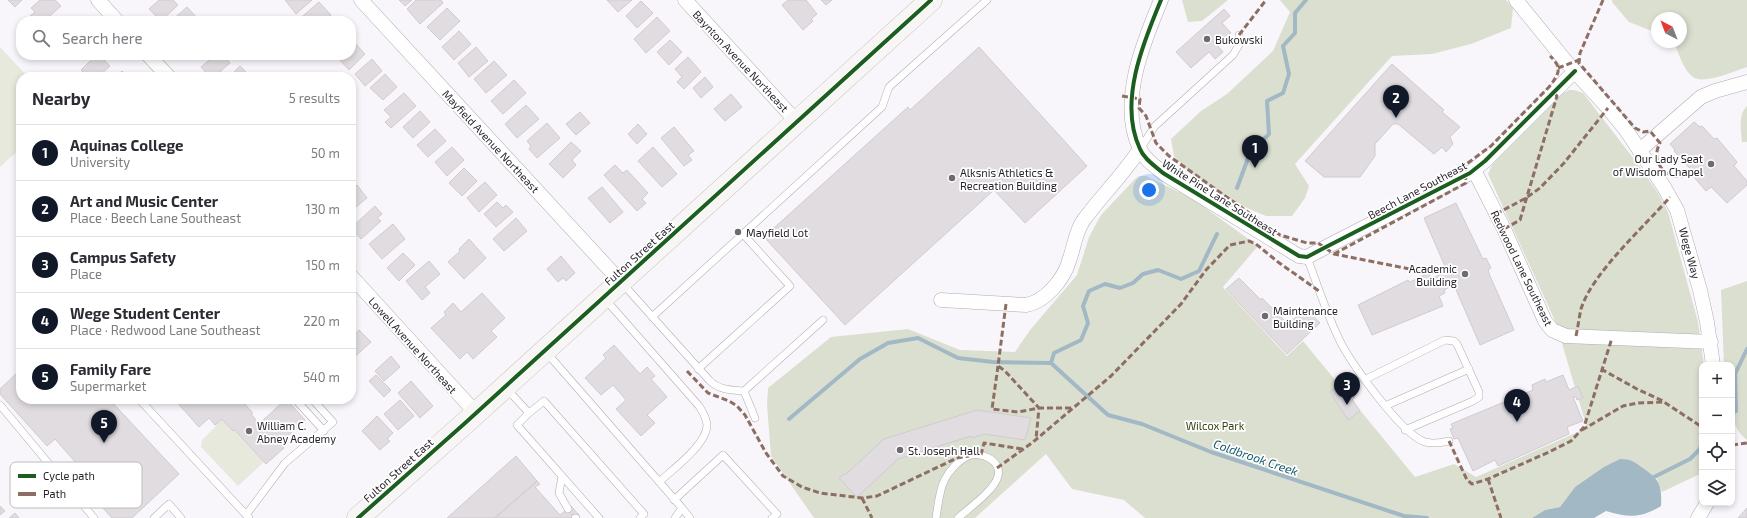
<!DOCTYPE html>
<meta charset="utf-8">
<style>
:root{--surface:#fff;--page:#f2f2f3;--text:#2b2b33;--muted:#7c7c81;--line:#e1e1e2;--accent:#111827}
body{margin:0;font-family:"Exo 2",sans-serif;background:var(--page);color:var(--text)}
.controls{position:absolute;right:12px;bottom:12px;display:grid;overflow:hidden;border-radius:8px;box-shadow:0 2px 6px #0003}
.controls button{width:36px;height:36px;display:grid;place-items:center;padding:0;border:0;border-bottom:1px solid var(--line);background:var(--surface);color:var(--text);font:20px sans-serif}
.compass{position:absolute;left:1651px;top:12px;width:36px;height:36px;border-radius:50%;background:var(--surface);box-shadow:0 2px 6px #0003;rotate:318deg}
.you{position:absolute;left:1149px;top:190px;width:14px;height:14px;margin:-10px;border:3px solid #fff;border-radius:50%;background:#1a73e8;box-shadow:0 0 0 6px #1a73e833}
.badge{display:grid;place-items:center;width:26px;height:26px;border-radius:50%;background:var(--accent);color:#fff;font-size:13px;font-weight:700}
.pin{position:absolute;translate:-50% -33px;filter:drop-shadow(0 1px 2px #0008)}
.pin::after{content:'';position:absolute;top:21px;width:14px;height:12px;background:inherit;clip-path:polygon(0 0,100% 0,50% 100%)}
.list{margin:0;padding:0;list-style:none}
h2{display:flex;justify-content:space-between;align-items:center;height:52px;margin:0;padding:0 16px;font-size:17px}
h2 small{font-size:13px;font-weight:400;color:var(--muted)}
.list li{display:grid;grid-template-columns:26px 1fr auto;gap:12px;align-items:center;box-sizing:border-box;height:56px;padding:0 16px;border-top:1px solid var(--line)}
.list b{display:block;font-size:15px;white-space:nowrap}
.list p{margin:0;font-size:13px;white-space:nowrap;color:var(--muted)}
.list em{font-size:13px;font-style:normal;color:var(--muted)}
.icon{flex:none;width:22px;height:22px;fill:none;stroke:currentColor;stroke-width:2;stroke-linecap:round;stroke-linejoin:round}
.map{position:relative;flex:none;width:1747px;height:518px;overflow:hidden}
.search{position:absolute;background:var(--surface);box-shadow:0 2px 6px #0003;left:16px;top:16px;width:340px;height:44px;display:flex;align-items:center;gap:10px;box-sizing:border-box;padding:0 14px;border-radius:16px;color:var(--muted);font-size:15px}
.panel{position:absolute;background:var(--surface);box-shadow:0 2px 6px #0003;left:16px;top:72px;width:340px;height:332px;border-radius:16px}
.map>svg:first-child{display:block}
.green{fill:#e6e9db}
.forest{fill:#dbdfd0}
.water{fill:#a2b9c5}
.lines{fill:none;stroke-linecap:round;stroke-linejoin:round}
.stream{stroke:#a2b9c5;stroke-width:4}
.building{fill:#e0dce0;stroke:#d0cbd0}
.lane-casing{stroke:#afacb1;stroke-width:8}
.street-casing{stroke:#afacb1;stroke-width:15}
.primary-casing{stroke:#c7c2c3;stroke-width:23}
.lane{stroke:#fefefe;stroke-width:7}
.street{stroke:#fefefe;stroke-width:14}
.primary{stroke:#f8f5f5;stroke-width:22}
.quiet{stroke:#8d6e63;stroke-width:3;stroke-dasharray:6 3;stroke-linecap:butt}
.cycleway-casing{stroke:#fff;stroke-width:6}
.cycleway{stroke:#1b5e20;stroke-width:4}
.poi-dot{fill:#6e6a71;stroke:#fff;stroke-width:1.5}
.labels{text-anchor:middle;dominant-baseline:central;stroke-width:3.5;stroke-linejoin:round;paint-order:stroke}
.poi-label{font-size:11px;fill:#231f26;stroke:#fff;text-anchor:start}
.street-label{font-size:11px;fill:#231f26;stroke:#fff}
.park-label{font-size:11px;fill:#37420e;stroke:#fff}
.water-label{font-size:12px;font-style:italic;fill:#14586f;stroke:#fff}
.key{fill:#fff;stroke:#bdbcbe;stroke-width:1}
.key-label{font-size:11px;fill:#231f26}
</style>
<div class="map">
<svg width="1747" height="518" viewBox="0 0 1747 518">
<rect width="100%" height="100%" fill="#f9f6fb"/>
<path class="green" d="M0 47 28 77H21V148L0 167Z
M222 419 233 431 234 429 264 462 238 486 201 447 202 440 216 426 215 425Z"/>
<path class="forest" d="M1182 0H1228L1202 21 1188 22Z
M1280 0H1506L1513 8 1511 28 1471 44 1432 54 1392 56 1295 164 1309 186 1305 198 1292 216H1266L1240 205 1216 191 1189 172 1174 156 1171 139 1201 111 1227 94 1273 51 1290 12Z
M1612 0H1747V67C1735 71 1703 85 1693 77 1683 70 1679 54 1675 44L1672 42H1681V18H1657V33L1629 22 1612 2Z
M1569 90H1574L1583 93 1637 163 1658 193 1668 212 1698 322 1704 365H1702V473L1662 492 1656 477 1575 487 1560 507 1545 510 1532 518H1145L1124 500 1072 489 1046 454 975 518H814L771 456 767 405 768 388 831 337 908 329 960 350 1015 352 1030 330 1077 275 1089 237 1101 215 1135 179 1139 176H1146L1193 199 1258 246 1223 287 1287 356 1303 341 1415 477 1454 464 1476 477 1587 428 1556 323 1488 174 1492 165 1560 95Z
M1747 106V142H1742C1741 132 1738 114 1747 106Z
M1747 281V440C1725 424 1732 389 1732 365H1724L1721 290Z"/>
<path class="water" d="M1620 459C1632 459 1634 462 1643 468 1660 480 1662 485 1661 506 1641 518 1629 518 1606 511L1594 518H1532L1545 510 1560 507 1575 487 1604 467Z"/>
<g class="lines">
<path class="stream" d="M1237 188 1250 153 1269 134 1267 101 1283 93 1289 74 1283 46 1295 33V13L1306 0
M1051 363 1108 415 1142 424 1211 452 1404 516 1427 518
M1732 413 1736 411 1735 374 1747 349
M789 419 860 359 888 343 918 338 958 358 993 362 1051 363 1054 353 1081 340 1088 323 1083 306 1089 291 1105 284 1120 288 1133 283 1143 274 1158 270 1181 279 1199 271 1217 234
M1652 478 1690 459 1700 449 1702 441"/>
</g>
<path class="building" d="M8 0H22L15 7Z
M40 0H55L61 6 44 21H35L30 16 35 12 31 8Z
M159 0H173L178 5 161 21 149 9Z
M285 0H312L296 14Z
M399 0H412L405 6Z
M416 0H441L443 3 420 24 407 9Z
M607 0H632L618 12Z
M788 0H806L817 14 811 19 813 21 803 30 782 5Z
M821 0H832L826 5Z
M641 1 653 13 637 28 626 16Z
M319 2 331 15 325 21H297Z
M187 7 198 19 195 21H171Z
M447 8 460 21 440 40 427 27Z
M1224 9 1230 16 1222 23 1231 33 1217 45 1223 52 1215 59 1209 52 1191 68 1176 52Z
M64 17 68 21H59Z
M657 17 670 31 646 53 634 39Z
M459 31 471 44 454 60 442 47Z
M352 40 365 54 349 70 336 56 351 55Z
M670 40 682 52 669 65 657 52Z
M476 47 488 61 469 77 458 63Z
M979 47 1087 166 1025 223 994 190 845 325 764 237 908 107 910 110Z
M75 55H85L80 60Z
M96 55H99L110 66 98 77H88L81 70Z
M215 55H224L230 63 214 77H210L201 67Z
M688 57 701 72 684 89 677 82 682 77 675 69Z
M372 59 382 71 365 86 355 74Z
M494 61 507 75 486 93 474 79Z
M1392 64 1444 110 1442 112 1460 127 1450 137 1453 144 1446 152 1442 147 1434 154 1398 124H1393L1375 144V156L1360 177H1324L1305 161Z
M240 66 251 77H229Z
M122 71 128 77H115Z
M385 74 397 87 383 100 370 88Z
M705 77 713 87 701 98 693 88Z
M514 80 526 93 503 114 491 101Z
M404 93 416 106 391 128 385 122 391 117 384 110Z
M731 94 742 107 725 121 714 109Z
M526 105 539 119 517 138 505 124Z
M420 111 430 122 413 138 403 127Z
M580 112 590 123 576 135 566 124Z
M1694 122 1700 127 1702 126 1714 139 1717 138 1737 162 1734 166 1747 181V185L1727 203 1711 187 1706 191 1692 175 1694 173 1674 151 1675 150 1670 144Z
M547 123 560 138 537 158 529 149 531 146 527 141Z
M638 124 647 134 637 144 628 134Z
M674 127 694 151 688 155 692 160 684 166 661 138Z
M435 129 446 141 428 157 417 145Z
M571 142 581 151 572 160 576 165 563 178 549 164Z
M452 147 464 160 447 176 435 162Z
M653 147 677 174 662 187 638 161Z
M615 165 623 173 627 170 648 193 642 199 646 203 637 211 604 175Z
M464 168 477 181 462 196 449 183Z
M485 182 497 195 479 212 467 198Z
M357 185 367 198 351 211V190Z
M602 187 623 212 610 223 588 198Z
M497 202 503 208 506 205 513 212 496 227 484 214Z
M1456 203 1483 259 1486 258 1491 268 1488 270 1490 276 1514 330 1480 345 1454 285 1444 290 1445 293 1439 296 1443 306 1372 335 1358 305 1408 280 1410 282 1429 273 1431 279 1447 271 1424 218Z
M375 206 382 214 377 218 381 221 361 239 351 228Z
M516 218 527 231 504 251 493 239Z
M393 224 405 239 382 259 369 244Z
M469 239 486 258 464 279 448 262 460 251 459 249Z
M403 253 415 265 399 281 387 268Z
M561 256 575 273 566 281 563 278 558 282 547 269Z
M429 261 440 274 425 287 430 293 422 300 406 281Z
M1239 278 1261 300 1262 298 1288 324 1306 308 1320 323 1287 354 1226 289Z
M482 293 505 318 491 331 497 337 473 359 467 352 460 359 431 328 446 315 444 312 453 303 461 312Z
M359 330 371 342 351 360V338Z
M614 345 640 374 647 367 655 376 651 379 667 397 647 415 655 423 641 436 616 409 626 400 613 385 601 395 585 378 606 358 603 355Z
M391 356 400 367 384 381 375 371Z
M21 369V399H109L179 474 132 518H112L77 480 85 473 55 439 47 446 0 394V389Z
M376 375 391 390 384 397 369 381Z
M1563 375 1569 390 1578 386 1583 398 1577 400 1576 397H1573L1583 421 1567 427 1569 434 1498 466 1495 460 1473 471 1458 438 1454 439 1450 429 1453 428 1451 424 1533 390 1532 385 1545 379 1546 382Z
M411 381 433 406 420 418 398 393Z
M1342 384 1350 395 1353 394 1355 397 1352 399 1360 411 1348 420 1330 392Z
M174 399H240L253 413 251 414 259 424 286 399 305 420 280 443 284 448 266 464 234 429 233 431 222 419 215 425 209 418 199 427Z
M400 400 414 416 398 430 384 414Z
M977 410 1031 418 1025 440 984 434 972 438 971 436 898 459 857 497 839 478 844 474 845 475 884 439Z
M377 416 393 433 387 439 390 441 380 450 362 431Z
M516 456 537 481 495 518H447Z
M537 481 540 484 535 487 560 515 571 506 579 515 575 518H495Z
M0 506 5 511 0 515Z
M1747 508V518H1738Z
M15 513 19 518H9Z"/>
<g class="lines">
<defs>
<path id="lane" d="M1140 149 1155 126 1233 55 1240 43 1239 35
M1307 257C1317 284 1326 312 1339 339 1350 362 1402 435 1425 442 1433 444 1441 443 1449 441
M622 283 710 381C719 390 732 390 744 391L823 320
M605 299 699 406C703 412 707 419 707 426 706 445 672 470 659 482
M652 317 882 107 889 87 987 0
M546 352 682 508 675 518
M698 369 790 286 743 234
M1366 379 1445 340 1454 341 1457 344 1479 392V397L1473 401 1405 430
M506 388 529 413 517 425 599 518
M744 391 755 418
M139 399 249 518
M295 399 324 431
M0 405 94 518
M1385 406 1469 369
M529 413 544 401 644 514 640 518
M562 476 559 493 568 509
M674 500 723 455 777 514 772 518
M682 508 690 518
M246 515 285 463 333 422 312 399
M154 518 169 504 181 518
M575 518H576
M936 518C938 506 939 490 945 479 949 471 959 460 968 456 980 451 1002 460 998 476 995 490 969 508 958 518"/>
<path id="street" d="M98 0 117 21
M361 0 621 282
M685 0 797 122
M1161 0C1143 43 1118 103 1140 149 1144 159 1155 166 1163 173L1299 256 1307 257 1324 248 1470 173 1485 161 1575 71
M1516 0 1568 64 1608 108 1626 130 1664 187 1677 210 1700 290 1707 322 1713 365
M148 55 169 77
M1640 150 1701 97 1715 91 1747 82
M1474 170 1504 229 1545 321 1552 330 1566 336 1711 342
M351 276 476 413
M941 300 1026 305C1045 302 1064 279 1069 261 1074 248 1075 233 1083 221 1101 196 1123 175 1140 149
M1698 518 1707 503"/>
<path id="primary" d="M358 518 464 424 931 0"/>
</defs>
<use href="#lane" class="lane-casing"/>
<use href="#street" class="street-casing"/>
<use href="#primary" class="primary-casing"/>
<use href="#lane" class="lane"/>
<use href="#street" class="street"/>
<use href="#primary" class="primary"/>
<path class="quiet" d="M1603 0 1580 53 1579 63 1635 128 1643 132 1650 131 1660 143C1648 164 1672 187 1692 171
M1239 35 1266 0
M1558 68 1579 60
M1122 96 1140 99 1139 108 1146 116 1156 143 1169 156 1280 235 1307 243H1318L1334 254 1425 272
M1496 214 1526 198 1540 188 1564 163 1608 108
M1504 229 1520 220 1557 96 1553 92
M1334 254 1466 183 1465 165 1491 146 1549 87C1559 74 1563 68 1550 56
M1006 304 998 366 1005 371 1039 408 1036 439
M1576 336C1578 327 1579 318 1581 309 1592 273 1645 226 1670 197
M998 366 992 409 1018 412 1039 408H1074
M1601 369 1637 389 1661 400 1702 427
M687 371 708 393 729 401 737 406 745 415 766 453 783 476 802 487 820 493 862 498 877 496 957 458 969 456
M1582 430 1623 406 1638 403 1663 402
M1449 441 1467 480 1472 484 1488 479 1549 452 1571 441 1584 427 1612 338
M1732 445 1747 443
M981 455 984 443 1022 449
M997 468 1033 442 1111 376 1181 304 1206 270 1230 245 1249 241 1256 244 1278 262 1319 291
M1488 479 1501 518
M862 498 872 518"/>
<defs>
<path id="cycleway" d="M1161 0C1143 43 1118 103 1140 149 1144 159 1155 166 1163 173L1299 256 1307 257 1324 248 1470 173 1485 161 1575 71
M358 518 464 424 931 0"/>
</defs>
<use href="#cycleway" class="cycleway-casing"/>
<use href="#cycleway" class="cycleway"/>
</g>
<g class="poi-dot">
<circle cx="1207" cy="39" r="4"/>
<circle cx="1711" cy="164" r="4"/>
<circle cx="952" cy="178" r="4"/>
<circle cx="738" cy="232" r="4"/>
<circle cx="1465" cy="274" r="4"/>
<circle cx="1265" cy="316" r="4"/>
<circle cx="249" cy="431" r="4"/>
<circle cx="900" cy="450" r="4"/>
</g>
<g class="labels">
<g class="poi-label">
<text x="1215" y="39">Bukowski</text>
<text x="1703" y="158" text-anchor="end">Our Lady Seat<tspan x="1703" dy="13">of Wisdom Chapel</tspan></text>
<text x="960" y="172">Alksnis Athletics &amp;<tspan x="960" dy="13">Recreation Building</tspan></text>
<text x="746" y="232">Mayfield Lot</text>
<text x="1457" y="268" text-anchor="end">Academic<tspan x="1457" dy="13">Building</tspan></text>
<text x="1273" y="310">Maintenance<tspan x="1273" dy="13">Building</tspan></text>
<text x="257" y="425">William C.<tspan x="257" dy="13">Abney Academy</tspan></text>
<text x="908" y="450">St. Joseph Hall</text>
</g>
<g class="street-label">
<text transform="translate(741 61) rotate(47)">Baynton Avenue Northeast</text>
<text transform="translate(491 141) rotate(47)">Mayfield Avenue Northeast</text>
<text transform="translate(1417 190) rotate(-28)">Beech Lane Southeast</text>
<text transform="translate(1220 197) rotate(32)">White Pine Lane Southeast</text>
<text transform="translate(639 253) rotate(-42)">Fulton Street East</text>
<text transform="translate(1690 253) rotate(75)">Wege Way</text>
<text transform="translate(1522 268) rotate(64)">Redwood Lane Southeast</text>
<text transform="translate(413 345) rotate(48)">Lowell Avenue Northeast</text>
<text transform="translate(398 470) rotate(-42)">Fulton Street East</text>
</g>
<g class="park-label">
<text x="1215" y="425">Wilcox Park</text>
</g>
<g class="water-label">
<text transform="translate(1256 457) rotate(19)">Coldbrook Creek</text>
</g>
</g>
<rect x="10" y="462" width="132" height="46" rx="6" class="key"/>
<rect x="18" y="474" width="18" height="4" fill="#1b5e20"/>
<rect x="18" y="492" width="18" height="4" fill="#8d6e63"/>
<g class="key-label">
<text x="43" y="480">Cycle path</text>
<text x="43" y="498">Path</text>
</g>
</svg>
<div class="controls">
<button>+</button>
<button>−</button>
<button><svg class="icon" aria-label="locate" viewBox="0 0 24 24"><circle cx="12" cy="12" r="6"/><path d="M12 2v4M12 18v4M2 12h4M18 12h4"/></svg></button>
<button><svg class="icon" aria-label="layers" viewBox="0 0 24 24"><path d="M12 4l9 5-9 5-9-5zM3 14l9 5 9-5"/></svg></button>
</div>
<svg class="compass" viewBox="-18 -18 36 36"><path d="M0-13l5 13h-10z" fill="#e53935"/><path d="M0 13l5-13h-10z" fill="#7c7c81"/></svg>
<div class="you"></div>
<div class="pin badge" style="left:1255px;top:168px">1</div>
<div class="pin badge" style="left:1396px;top:118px">2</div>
<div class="pin badge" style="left:1347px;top:405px">3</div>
<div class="pin badge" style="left:1517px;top:422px">4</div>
<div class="pin badge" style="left:104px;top:443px">5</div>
<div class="search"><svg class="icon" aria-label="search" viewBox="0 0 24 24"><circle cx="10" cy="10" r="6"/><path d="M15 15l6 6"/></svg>Search here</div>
<section class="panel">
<h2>Nearby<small>5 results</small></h2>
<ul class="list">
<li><span class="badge">1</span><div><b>Aquinas College</b><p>University</p></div><em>50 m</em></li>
<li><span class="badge">2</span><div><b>Art and Music Center</b><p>Place · Beech Lane Southeast</p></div><em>130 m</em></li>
<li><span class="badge">3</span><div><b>Campus Safety</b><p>Place</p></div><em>150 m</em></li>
<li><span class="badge">4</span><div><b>Wege Student Center</b><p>Place · Redwood Lane Southeast</p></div><em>220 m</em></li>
<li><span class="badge">5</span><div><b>Family Fare</b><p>Supermarket</p></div><em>540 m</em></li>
</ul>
</section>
</div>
